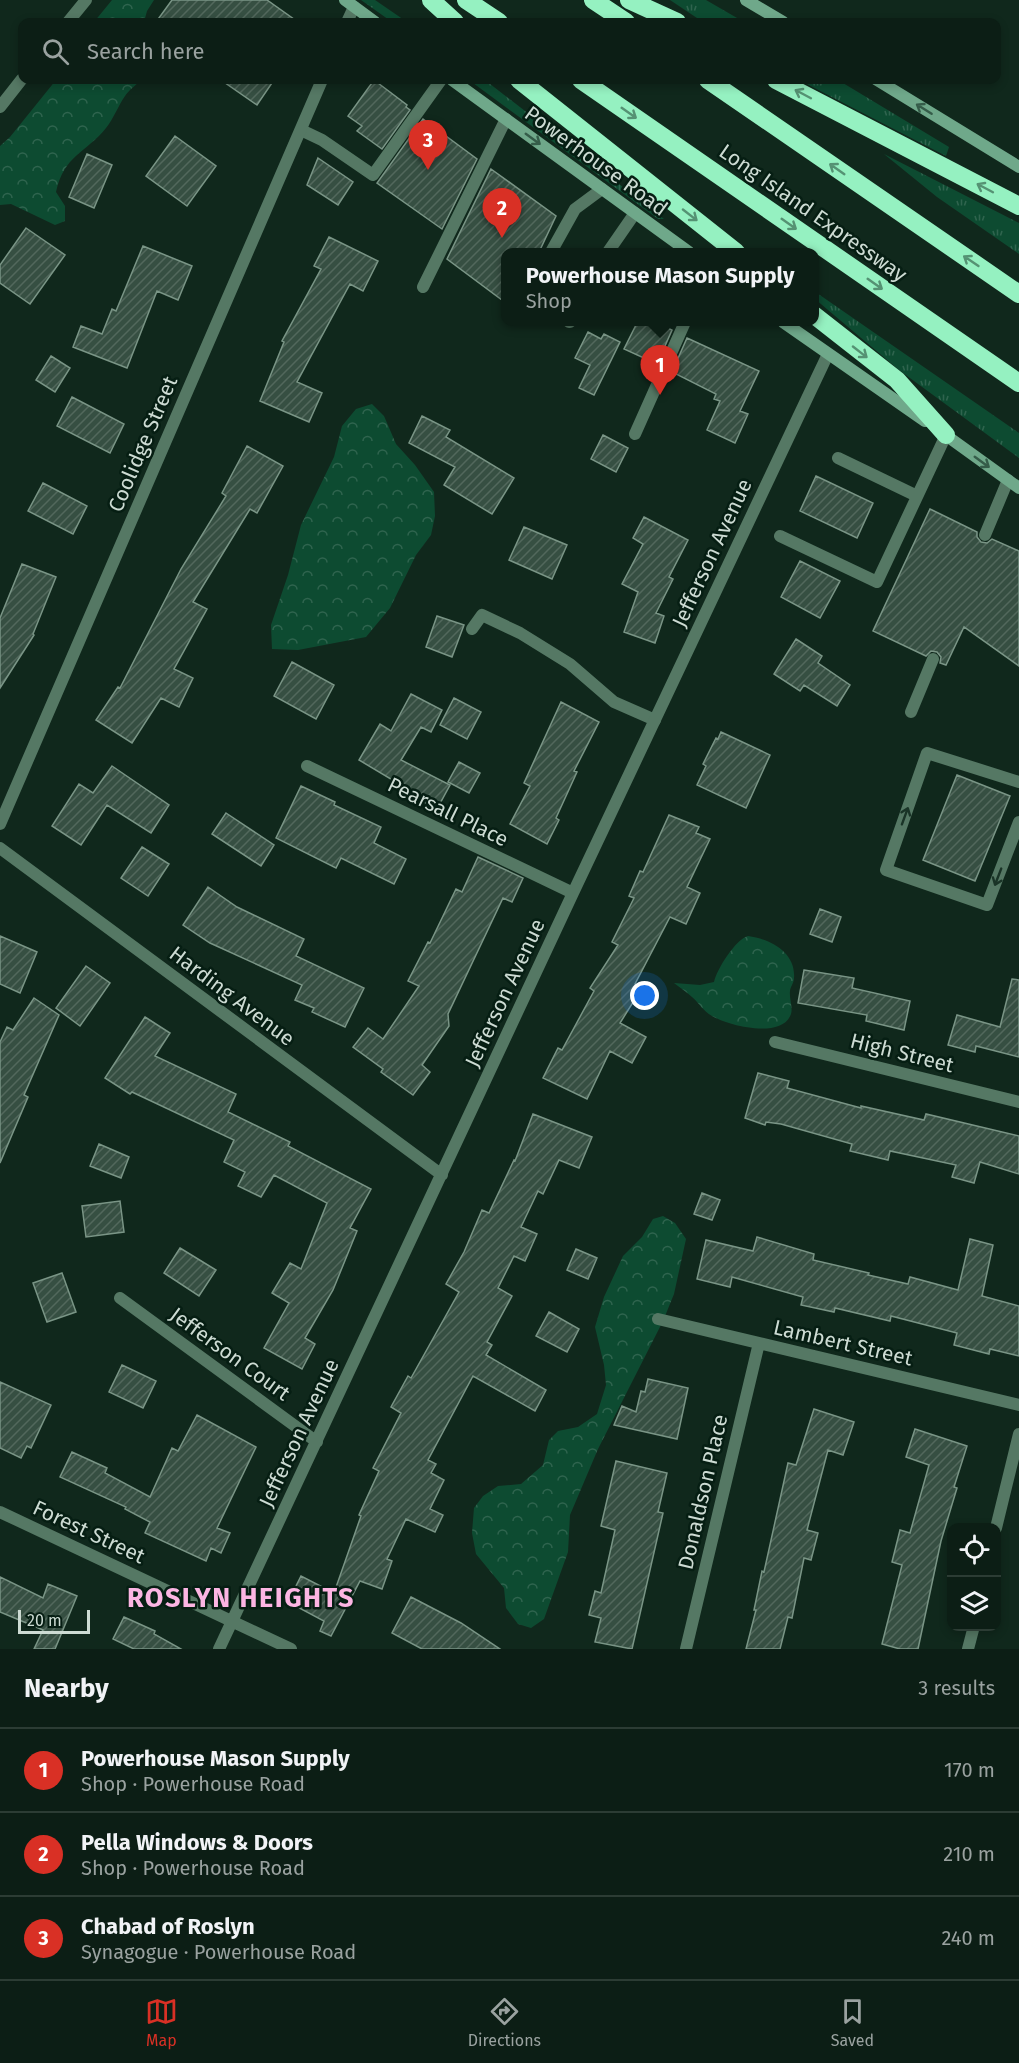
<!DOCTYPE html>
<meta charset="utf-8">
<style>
:root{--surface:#0c1e15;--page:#15271e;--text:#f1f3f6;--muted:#9aa2a0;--line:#2c3c34;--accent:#d93025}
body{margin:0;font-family:"Fira Sans",sans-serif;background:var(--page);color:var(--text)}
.controls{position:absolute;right:18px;bottom:18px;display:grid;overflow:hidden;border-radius:12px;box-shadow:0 3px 9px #0003}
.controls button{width:54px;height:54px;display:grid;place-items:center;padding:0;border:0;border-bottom:2px solid var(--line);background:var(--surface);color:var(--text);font:30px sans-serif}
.scale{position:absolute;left:18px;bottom:15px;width:72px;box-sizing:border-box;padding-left:6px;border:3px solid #cddbd3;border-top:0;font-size:16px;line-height:21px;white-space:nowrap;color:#cddbd3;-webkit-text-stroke:4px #061e13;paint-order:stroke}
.you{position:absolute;left:645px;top:996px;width:21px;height:21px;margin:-15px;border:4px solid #fff;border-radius:50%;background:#1a73e8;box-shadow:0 0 0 9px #1a73e833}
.badge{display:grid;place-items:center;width:39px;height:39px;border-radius:50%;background:var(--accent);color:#fff;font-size:20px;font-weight:700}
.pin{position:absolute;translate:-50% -50px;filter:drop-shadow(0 2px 3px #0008)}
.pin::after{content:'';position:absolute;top:32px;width:21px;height:18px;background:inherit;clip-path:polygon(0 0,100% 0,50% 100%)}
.popup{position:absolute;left:501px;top:248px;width:318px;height:78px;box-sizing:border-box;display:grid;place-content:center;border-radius:12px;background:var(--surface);filter:drop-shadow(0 2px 4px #0005);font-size:20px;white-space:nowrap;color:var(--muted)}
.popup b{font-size:22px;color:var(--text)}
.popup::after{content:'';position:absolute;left:50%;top:100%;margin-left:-12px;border:12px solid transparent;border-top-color:var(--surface)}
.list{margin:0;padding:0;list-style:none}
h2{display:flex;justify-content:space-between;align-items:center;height:78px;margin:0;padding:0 24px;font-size:26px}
h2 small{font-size:20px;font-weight:400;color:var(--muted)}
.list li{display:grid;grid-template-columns:39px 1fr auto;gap:18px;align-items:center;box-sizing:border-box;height:84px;padding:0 24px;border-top:2px solid var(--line)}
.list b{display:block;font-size:22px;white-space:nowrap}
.list p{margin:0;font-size:20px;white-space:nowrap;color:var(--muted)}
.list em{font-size:20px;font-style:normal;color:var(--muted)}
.icon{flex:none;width:33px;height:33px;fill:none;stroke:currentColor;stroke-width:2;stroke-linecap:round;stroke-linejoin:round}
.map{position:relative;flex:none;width:1019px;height:1649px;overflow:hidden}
.search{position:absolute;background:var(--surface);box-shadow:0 3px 9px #0003;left:18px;right:18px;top:18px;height:66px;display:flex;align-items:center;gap:15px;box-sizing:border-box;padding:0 21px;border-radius:12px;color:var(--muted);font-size:22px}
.sheet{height:330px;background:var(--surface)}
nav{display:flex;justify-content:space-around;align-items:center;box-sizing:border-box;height:84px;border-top:2px solid var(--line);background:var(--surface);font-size:16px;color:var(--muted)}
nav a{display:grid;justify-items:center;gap:3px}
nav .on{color:var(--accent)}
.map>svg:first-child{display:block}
.grass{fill:url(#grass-tufts)}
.forest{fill:url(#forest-crowns)}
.building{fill:url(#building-hatch);stroke:#7a9586;stroke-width:1.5}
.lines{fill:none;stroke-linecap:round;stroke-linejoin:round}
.lane{stroke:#557864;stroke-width:12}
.street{stroke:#557864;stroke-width:12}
.secondary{stroke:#6fa88a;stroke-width:12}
.highway{stroke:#95f1c1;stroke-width:18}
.oneway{stroke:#559273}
.oneway2{stroke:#355c49}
.oneway3{stroke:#1a3427}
.labels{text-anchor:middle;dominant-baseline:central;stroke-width:5;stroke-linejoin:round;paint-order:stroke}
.street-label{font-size:21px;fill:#cddbd3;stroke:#061e13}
.district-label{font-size:27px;font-weight:bold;letter-spacing:1.5px;fill:#fcb5e3;stroke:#061e13}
</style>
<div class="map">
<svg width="1019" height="1649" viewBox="0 0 1019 1649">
<defs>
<pattern id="grass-tufts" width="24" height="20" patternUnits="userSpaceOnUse" patternTransform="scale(1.5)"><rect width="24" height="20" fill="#0d4b31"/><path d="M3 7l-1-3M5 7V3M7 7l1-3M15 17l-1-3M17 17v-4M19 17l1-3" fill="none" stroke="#2f644e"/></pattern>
<pattern id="forest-crowns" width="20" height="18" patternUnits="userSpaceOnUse" patternTransform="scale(1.5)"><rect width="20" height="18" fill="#0d4b31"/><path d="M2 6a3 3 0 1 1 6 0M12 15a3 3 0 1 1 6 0" fill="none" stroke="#2f644e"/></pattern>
<pattern id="building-hatch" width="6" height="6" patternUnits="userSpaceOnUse" patternTransform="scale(1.5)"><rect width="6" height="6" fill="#364f42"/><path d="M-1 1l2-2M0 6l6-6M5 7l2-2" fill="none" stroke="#52685c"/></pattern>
</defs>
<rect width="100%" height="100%" fill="#10281c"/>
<path class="grass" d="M361 0H375L407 22H392Z
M670 0H706L744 22H703Z
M469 80H485L664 219H658Z
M799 80H838L949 147 946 156Z
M884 154 1019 223V254L937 197Z
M814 291 1019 433V458L899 370 815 299Z"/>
<path class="forest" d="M112 0H154L147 11 144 22H94Z
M56 80H141C136 85 129 90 125 96 118 106 114 118 106 128 86 153 64 155 56 192L65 206V221L55 225 11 204 0 205V146L10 137Z
M372 404 384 416 396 444 415 465 434 492 435 516 431 535 416 555 390 608 366 637 298 650 272 649 271 625 288 575 301 525 334 457 342 426 356 409Z
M748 936C770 939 796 952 794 978 794 983 790 987 790 991 789 998 793 1007 791 1014 782 1040 727 1025 712 1016 703 1011 699 1003 692 997 687 992 680 988 674 983L700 985 714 982C717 969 735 940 748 936Z
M663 1216 675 1223 686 1239 674 1294 663 1321 598 1449 570 1515 568 1552 544 1619 531 1628 518 1624 506 1608 504 1588 476 1554 472 1533 474 1508 483 1496 498 1486 521 1484 543 1465 549 1440 558 1431 578 1427 597 1414 606 1385 604 1365 595 1327 604 1297 623 1256 642 1237 653 1219Z"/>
<path class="building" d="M172 0H267L298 22H156Z
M221 80H274L257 105Z
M374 80 407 105 406 107 410 110 382 149 357 131 362 126 348 116Z
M423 119 477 159 442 229 377 183Z
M175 136 216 166 187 206 146 176Z
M87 154 112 165 94 208 69 197Z
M318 158 353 182 338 205 307 185Z
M491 169 556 216 539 252H506V303L447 259Z
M26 228 65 255 30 304 0 283V265Z
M329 237 378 261 363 291 350 284 297 382 322 393 309 422 260 401 284 342 282 341 321 269 314 266Z
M143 246 192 266 178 300 157 291 127 368 73 347 81 326 102 334 112 309 116 311Z
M638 321H653L672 330 657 364 624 349Z
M588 332 601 339 604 334 620 342 594 395 579 388 590 365 575 358Z
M687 338 759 371 740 411 748 414 735 443 707 430 720 401 714 399 716 394 672 372Z
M51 356 70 368 55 392 36 380Z
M72 397 124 424 110 453 57 426Z
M422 416 450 430 446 437 514 478 492 514 444 485 455 467 409 443Z
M603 435 628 448 616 472 591 459Z
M247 446 283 466 257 513 250 509 193 602 207 609 174 669 193 678 179 707 161 698 132 743 96 720 118 687 120 688 181 569 226 496 222 493Z
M816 476 873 503 857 538 800 511Z
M43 483 87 506 73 534 28 511Z
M930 509 977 532V537L981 542 987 543 992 539 1019 551V666L964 627 946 665 940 663 941 657 937 652 931 651 926 656 873 631Z
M644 517 688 540 669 577 673 579 656 613 664 616 655 643 624 632 638 592 622 584 643 544 633 538Z
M524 527 567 545 552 579 509 560Z
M800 561 840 581 820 618 781 597Z
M22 564 56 577 33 634 34 635 0 688V618Z
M437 616 464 625 452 657 426 647Z
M796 639 822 656 818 663 850 685 837 706 804 685 800 691 774 674Z
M292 662 334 685 316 719 274 696Z
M411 694 442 710 431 732 421 727 401 760 450 785 437 809 409 794 411 791 359 760 380 724 391 731Z
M454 698 481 712 467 739 440 725Z
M561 702 599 722 574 771 577 772 556 818 559 820 547 844 510 824 530 786 524 783Z
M721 732 770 755 746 808 697 785 706 766 703 764 716 738 718 739Z
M459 762 480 773 469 793 448 782Z
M112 766 169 805 151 833 107 805 81 845 52 826 79 784 93 793Z
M957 775 1010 796 975 881 923 860Z
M301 786 335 802 334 805 381 827 374 843 406 859 394 884 341 858 336 868 276 838Z
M226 813 274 845 261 866 212 834Z
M669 815 699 827 696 833 710 839 687 887 700 893 686 924 670 917 635 984 642 988 620 1023 646 1037 632 1063 610 1051 587 1099 543 1078 558 1048 562 1050 594 991 590 988 618 945 612 942 634 898 629 896 640 871 643 872Z
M142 847 169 864 148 896 121 878Z
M478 857 523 878 512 902 503 898 448 1014 449 1026 422 1065 430 1072 413 1095 381 1072 383 1069 353 1047 368 1028 383 1039 419 986 408 981 428 942 430 943 456 889 462 892Z
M208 887 237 907 304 939 296 956 364 988 345 1027 312 1012 314 1008 295 1000 302 985 210 943 183 925Z
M820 909 841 917 832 942 810 934Z
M0 936 37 952 20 993 0 984Z
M86 966 110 983 80 1026 56 1008Z
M804 970 854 978 852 988 910 1001 904 1030 866 1021 867 1015 798 1003Z
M1012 979 1019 980V1057L976 1046 975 1052 948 1045 957 1015 1000 1027Z
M34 998 59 1015 24 1095 28 1097 0 1163V1042L7 1027 13 1030Z
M145 1017 170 1033 155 1056 236 1094 228 1112 290 1142 288 1146 371 1189 350 1228 357 1231 333 1290 305 1338 315 1344 302 1369 264 1348 289 1303 272 1293 290 1263 301 1269 327 1203 274 1175 261 1197 238 1186 245 1172 224 1162 234 1140 132 1092 130 1094 105 1078Z
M758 1073 789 1081 787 1088 861 1108V1106L924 1120 926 1114 1019 1136V1174L980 1162 974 1183 952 1177 956 1165 890 1151 888 1160 850 1151 852 1144 781 1124 766 1122 765 1125 745 1118Z
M533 1114 592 1137 579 1168 559 1160 543 1194 538 1191 521 1227 537 1234 525 1261 514 1256 498 1288 512 1296 487 1342 492 1345 486 1355 546 1390 535 1411 473 1376 428 1460 436 1464 431 1473 444 1480 430 1509 443 1515 435 1532 406 1519 387 1559 392 1561 382 1589 360 1581 331 1636 320 1631 324 1621 288 1602 301 1576 334 1593 361 1516 359 1515 379 1471 373 1468 401 1413 391 1407 408 1376 411 1378 459 1292 446 1284 464 1252 482 1210 489 1213 514 1160 515 1161Z
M99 1144 129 1157 121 1178 90 1166Z
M702 1193 720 1200 712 1220 694 1214Z
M120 1201 124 1232 86 1237 82 1206Z
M757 1237 814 1254 813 1260 869 1273 868 1275 908 1284 910 1277 958 1290 970 1239 993 1245 982 1296 1019 1306V1356L990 1349 989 1354 954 1345 957 1333 891 1316 890 1321 835 1308 834 1312 801 1305 803 1297 732 1277 730 1287 697 1279 706 1240 753 1251Z
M180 1248 216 1270 199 1296 164 1273Z
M576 1249 597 1258 588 1279 567 1270Z
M62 1273 76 1312 47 1322 33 1283Z
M549 1312 579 1329 567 1352 536 1336Z
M122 1365 156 1381 143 1408 109 1392Z
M648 1379 688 1388 677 1439 614 1425 622 1406 636 1412 641 1391 645 1392Z
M0 1382 51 1405 31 1448 27 1446 21 1458 0 1448Z
M814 1409 854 1422 843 1455 828 1450 807 1530 818 1533 811 1560 804 1558 792 1618 788 1617 780 1649H746L756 1610H754L762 1571 764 1572 788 1463 796 1465Z
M197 1415 256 1447 217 1528 230 1533 221 1553 211 1548 206 1561 145 1533 150 1522 125 1509 126 1507 60 1477 72 1452 107 1468 105 1473 150 1497 172 1448 178 1451Z
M915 1429 967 1446 954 1487 957 1488 941 1541 918 1649H900L882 1644 902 1565 892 1562 900 1530 910 1533 929 1465 906 1457Z
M616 1461 667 1473 658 1512 663 1513 632 1649 595 1642 601 1618 589 1615 595 1591 601 1593 615 1530 601 1526Z
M0 1577 43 1598 48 1584 77 1596 55 1649H34L43 1630 0 1612Z
M411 1597 461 1623 500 1649H422L392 1633Z
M124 1617 155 1631 154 1634 181 1649H134L113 1639Z"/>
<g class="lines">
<path class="lane" d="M68 22 86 0
M0 107 22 79
M301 130 322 140 373 175 441 80
M551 252 575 209 602 189
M608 252 635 213
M423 287 506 119
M569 322H570
M635 434 685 322
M838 458 917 496
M985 535 1008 480
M780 536 877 582 946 435
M472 629 482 615 520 633 570 664 614 702 655 720
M911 712 933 659
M1019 782 927 753 886 870 987 905 1019 822"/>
<path class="street" d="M347 22 354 7
M307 766 573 893
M0 824 322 80
M0 848 442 1175
M775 1042 1019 1102
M120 1298 317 1442
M658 1319 1019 1405
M0 1512 291 1649
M996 1528 1019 1434
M219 1649 573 893 828 354
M686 1649 759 1343
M968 1649 974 1626"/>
<path class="secondary" d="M345 0 375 22
M746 0 783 22
M452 80 689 252
M877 80 1019 167
M783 322 925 421
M940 431 1019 488"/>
<path class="highway" d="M431 0 455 22
M466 0 499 22
M593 0 626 22
M629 0 677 22
M519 80 736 252
M581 80 1019 383
M708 80 1019 294
M776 80 1019 206
M814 315 897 380 946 435"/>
</g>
<defs><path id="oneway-shaft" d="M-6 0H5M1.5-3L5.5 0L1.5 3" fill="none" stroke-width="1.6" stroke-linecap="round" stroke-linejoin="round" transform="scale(1.5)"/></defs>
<g class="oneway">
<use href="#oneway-shaft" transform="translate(803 94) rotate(-152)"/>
<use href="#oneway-shaft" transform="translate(629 113) rotate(35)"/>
<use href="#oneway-shaft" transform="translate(837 169) rotate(-145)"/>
<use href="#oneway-shaft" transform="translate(985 188) rotate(-152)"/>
<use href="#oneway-shaft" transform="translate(690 215) rotate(38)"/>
<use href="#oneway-shaft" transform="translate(789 224) rotate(35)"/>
<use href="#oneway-shaft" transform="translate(971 261) rotate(-146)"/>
<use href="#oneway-shaft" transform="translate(875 284) rotate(35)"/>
<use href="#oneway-shaft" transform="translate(860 352) rotate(38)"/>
</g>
<g class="oneway2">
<use href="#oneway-shaft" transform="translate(924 109) rotate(-148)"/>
<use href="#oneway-shaft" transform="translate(533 139) rotate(36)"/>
<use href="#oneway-shaft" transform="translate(982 462) rotate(36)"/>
</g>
<g class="oneway3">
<use href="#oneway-shaft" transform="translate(905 816) rotate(-70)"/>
<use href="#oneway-shaft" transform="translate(998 877) rotate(111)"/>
</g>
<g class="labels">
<g class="street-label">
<text transform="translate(596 161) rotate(36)">Powerhouse Road</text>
<text transform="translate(813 213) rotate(35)">Long Island Expressway</text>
<text transform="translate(143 444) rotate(-67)">Coolidge Street</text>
<text transform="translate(712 553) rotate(-65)">Jefferson Avenue</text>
<text transform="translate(448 812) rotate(26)">Pearsall Place</text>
<text transform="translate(505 993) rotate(-65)">Jefferson Avenue</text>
<text transform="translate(232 996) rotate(37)">Harding Avenue</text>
<text transform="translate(902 1053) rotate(14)">High Street</text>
<text transform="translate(843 1343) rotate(13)">Lambert Street</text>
<text transform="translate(230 1354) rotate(36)">Jefferson Court</text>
<text transform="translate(299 1433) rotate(-65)">Jefferson Avenue</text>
<text transform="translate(703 1492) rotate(-77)">Donaldson Place</text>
<text transform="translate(89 1532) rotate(25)">Forest Street</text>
</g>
<g class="district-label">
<text x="241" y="1598">ROSLYN HEIGHTS</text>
</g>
</g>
</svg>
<div class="controls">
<button><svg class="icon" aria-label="locate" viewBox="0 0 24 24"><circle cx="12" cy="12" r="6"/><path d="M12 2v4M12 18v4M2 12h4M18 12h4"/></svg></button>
<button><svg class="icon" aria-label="layers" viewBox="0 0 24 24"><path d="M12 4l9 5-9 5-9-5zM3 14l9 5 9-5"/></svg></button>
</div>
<div class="scale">20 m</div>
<div class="you"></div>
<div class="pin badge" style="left:660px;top:395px">1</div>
<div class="popup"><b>Powerhouse Mason Supply</b>Shop</div>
<div class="pin badge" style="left:502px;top:238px">2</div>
<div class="pin badge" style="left:428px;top:170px">3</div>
<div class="search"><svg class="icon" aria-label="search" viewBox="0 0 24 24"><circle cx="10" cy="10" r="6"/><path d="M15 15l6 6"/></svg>Search here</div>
</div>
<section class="sheet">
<h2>Nearby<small>3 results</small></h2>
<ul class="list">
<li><span class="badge">1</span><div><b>Powerhouse Mason Supply</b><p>Shop · Powerhouse Road</p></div><em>170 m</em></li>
<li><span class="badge">2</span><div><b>Pella Windows &amp; Doors</b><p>Shop · Powerhouse Road</p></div><em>210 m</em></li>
<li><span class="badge">3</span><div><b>Chabad of Roslyn</b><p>Synagogue · Powerhouse Road</p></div><em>240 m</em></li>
</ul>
</section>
<nav>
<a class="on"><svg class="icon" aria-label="map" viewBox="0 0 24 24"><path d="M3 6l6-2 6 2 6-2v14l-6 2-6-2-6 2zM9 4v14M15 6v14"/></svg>Map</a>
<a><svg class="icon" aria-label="directions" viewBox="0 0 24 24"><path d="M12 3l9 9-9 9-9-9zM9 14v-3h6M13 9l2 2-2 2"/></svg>Directions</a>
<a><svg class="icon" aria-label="saved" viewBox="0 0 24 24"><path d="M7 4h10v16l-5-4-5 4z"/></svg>Saved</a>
</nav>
